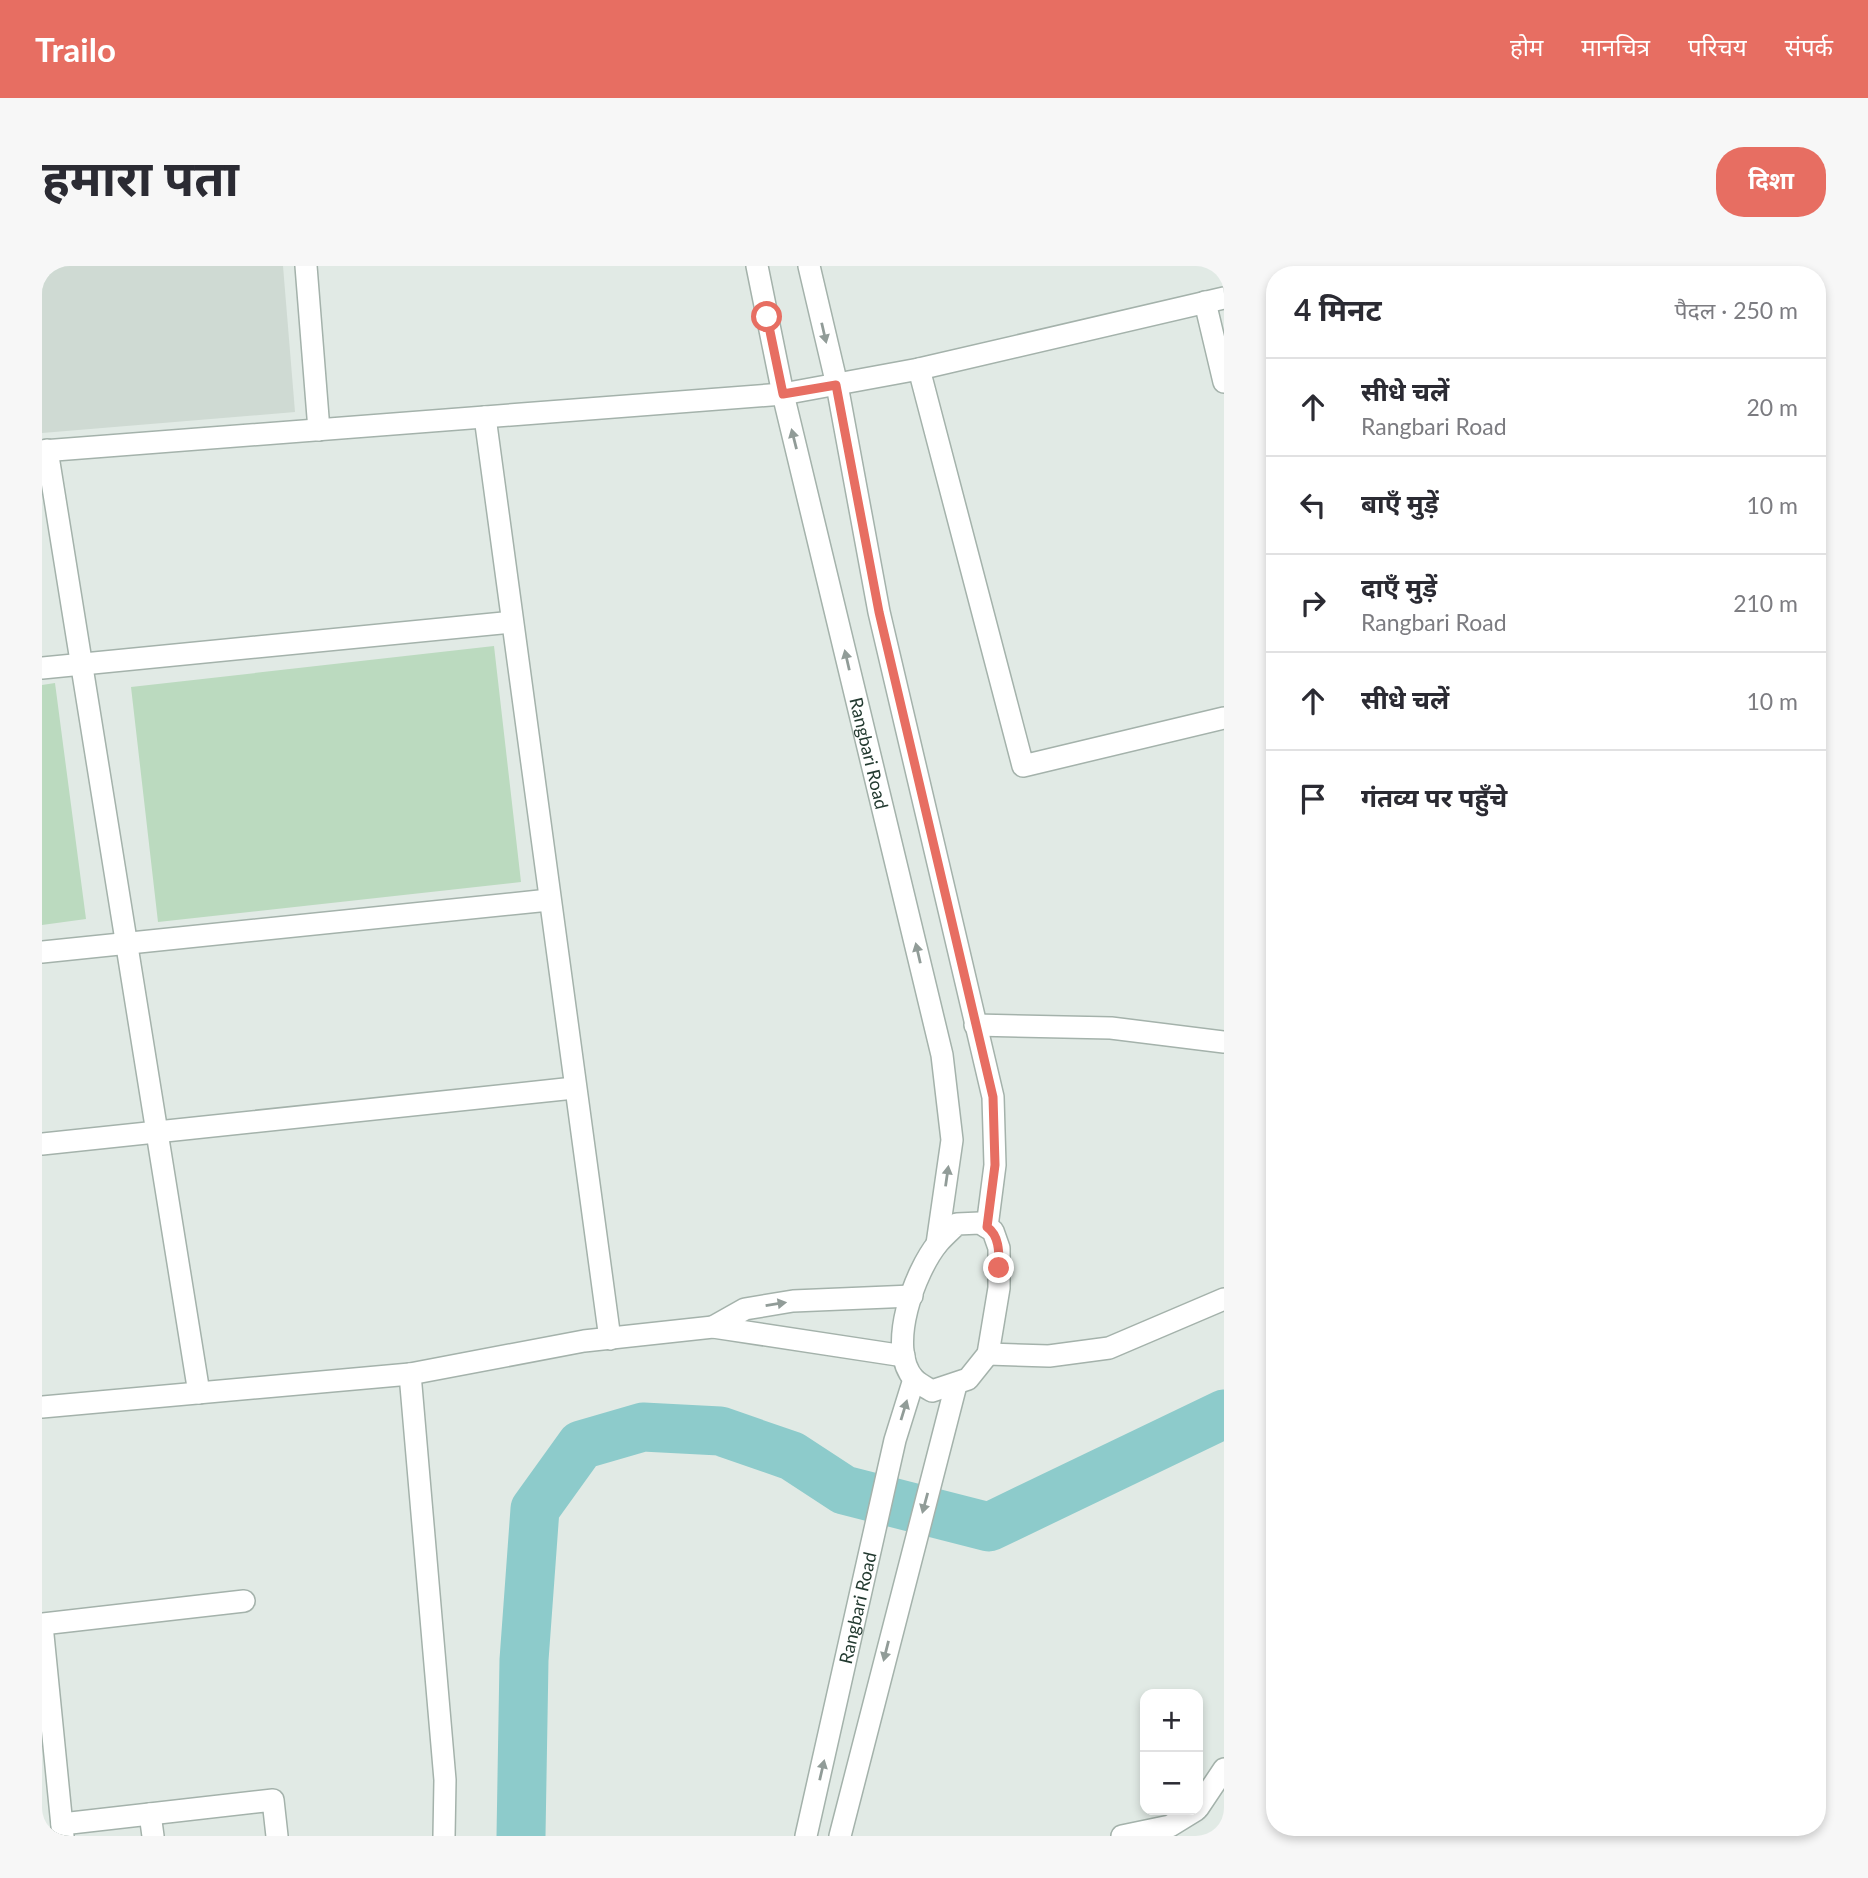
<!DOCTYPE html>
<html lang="hi">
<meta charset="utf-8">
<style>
:root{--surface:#fff;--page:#f7f7f7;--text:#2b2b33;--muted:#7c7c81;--line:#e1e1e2;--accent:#e76e62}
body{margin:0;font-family:Lato,"Noto Sans Devanagari",sans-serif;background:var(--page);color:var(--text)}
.controls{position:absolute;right:21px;bottom:21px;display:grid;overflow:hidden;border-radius:14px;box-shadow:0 4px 10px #0003}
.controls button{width:63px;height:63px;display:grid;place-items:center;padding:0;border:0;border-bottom:2px solid var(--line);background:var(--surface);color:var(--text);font:35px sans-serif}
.stop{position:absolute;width:21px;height:21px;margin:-16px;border:5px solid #e76e62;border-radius:50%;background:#fff}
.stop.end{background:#e76e62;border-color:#fff;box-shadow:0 2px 7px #0008}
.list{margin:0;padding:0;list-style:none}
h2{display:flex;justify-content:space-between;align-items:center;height:91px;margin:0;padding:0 28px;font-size:30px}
h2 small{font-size:23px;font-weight:400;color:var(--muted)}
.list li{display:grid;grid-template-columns:46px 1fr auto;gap:21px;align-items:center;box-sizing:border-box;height:98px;padding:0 28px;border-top:2px solid var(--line)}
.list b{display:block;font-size:26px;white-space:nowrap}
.list p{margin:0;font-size:23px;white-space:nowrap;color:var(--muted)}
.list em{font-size:23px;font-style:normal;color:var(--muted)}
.icon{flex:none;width:38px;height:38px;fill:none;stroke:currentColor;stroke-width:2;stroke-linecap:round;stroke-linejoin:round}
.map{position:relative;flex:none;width:1182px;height:1570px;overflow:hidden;border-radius:28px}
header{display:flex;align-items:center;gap:42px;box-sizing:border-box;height:98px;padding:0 35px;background:var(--accent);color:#fff}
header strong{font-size:33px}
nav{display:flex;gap:38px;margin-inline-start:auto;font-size:24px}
.intro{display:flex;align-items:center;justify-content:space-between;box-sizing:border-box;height:168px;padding:0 42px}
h1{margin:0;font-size:49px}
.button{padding:18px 32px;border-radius:28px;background:var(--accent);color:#fff;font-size:24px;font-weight:700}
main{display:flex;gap:42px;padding:0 42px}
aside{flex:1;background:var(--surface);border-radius:28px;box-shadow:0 4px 10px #0003}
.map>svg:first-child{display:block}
.built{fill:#cfdad3}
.green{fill:#bbdabf}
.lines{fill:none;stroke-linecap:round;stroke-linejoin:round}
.river{stroke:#8dcbcb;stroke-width:49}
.minor-casing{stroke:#a4b2ab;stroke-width:24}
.minor{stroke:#fff;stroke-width:21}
.oneway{fill:#919c98}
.route{stroke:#e76e62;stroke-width:9}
.labels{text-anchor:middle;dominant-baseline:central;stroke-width:7;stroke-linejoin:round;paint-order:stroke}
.street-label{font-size:18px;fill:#233a30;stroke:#f1f7f3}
</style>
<header>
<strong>Trailo</strong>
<nav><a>होम</a><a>मानचित्र</a><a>परिचय</a><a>संपर्क</a></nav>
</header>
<div class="intro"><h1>हमारा पता</h1><a class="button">दिशा</a></div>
<main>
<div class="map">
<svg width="1182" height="1570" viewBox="0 0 1182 1570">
<rect width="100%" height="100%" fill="#e1eae5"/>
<path class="built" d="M0 0H241L253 146 0 167Z"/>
<path class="green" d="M452 380 479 616 116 656 89 421Z
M13 417 44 653 0 659V419Z"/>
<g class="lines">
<path class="river" d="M479 1570 482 1394 493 1243 539 1179 601 1161 678 1165 750 1190 802 1224 947 1261 1182 1148"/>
<defs>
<g id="minor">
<path d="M264 0 277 164"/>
<path id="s1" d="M715 0 741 128 900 789 910 874 895 978"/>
<path d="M767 0 795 119 837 346 951 831 953 899 945 961"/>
<path d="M1163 36 1182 116"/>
<path d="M877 103 981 500 1182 452"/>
<path d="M443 151 568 1073"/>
<path d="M5 184 157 1127"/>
<path d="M0 185 741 128 877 103 1182 32"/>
<path d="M0 402 470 356"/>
<path d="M0 686 507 634"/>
<path d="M933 759 1069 762 1182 776"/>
<path d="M0 878 532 822"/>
<path d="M938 957 951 965 957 982V1022L946 1088 926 1113 890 1125C885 1122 877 1118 872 1113 844 1082 873 1005 896 977 902 970 909 964 915 958Z"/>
<path d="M671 1061 703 1043 751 1035 870 1030"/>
<path d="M946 1088 1007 1090 1067 1082 1182 1033"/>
<path d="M368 1108 403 1514 402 1570"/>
<path d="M0 1141 368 1108 542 1075 671 1061 862 1090"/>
<path d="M0 1358 202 1335"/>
<path d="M0 1359 21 1570"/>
<path d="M1156 1542 1182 1503"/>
<path d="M108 1548 111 1570"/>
<path d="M20 1558 231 1534 235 1570"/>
<path id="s2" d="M764 1570 853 1174 872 1113"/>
<path d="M798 1570 914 1119"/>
<path d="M1080 1570 1128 1560 1154 1544"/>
</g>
</defs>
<use href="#minor" class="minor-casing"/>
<use href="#minor" class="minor"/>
</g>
<defs><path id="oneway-solid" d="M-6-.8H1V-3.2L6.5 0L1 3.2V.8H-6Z" transform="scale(1.75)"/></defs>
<g class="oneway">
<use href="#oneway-solid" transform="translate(782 67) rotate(77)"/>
<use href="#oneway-solid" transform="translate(752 173) rotate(-104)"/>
<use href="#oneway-solid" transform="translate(805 394) rotate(-103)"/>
<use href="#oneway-solid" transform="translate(876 687) rotate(-103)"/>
<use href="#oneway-solid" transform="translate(905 910) rotate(-82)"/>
<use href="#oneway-solid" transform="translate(734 1038) rotate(-9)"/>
<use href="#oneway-solid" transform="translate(862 1144) rotate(-73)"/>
<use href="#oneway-solid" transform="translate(883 1237) rotate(105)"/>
<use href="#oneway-solid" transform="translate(844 1385) rotate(104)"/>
<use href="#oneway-solid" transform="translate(780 1504) rotate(-77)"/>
</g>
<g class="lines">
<path class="route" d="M725 51 741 128 794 119 837 346 951 831 953 899 945 961C958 970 957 988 957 1002"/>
</g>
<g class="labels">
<g class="street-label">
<text stroke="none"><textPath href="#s1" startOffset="500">Rangbari Road</textPath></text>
<text stroke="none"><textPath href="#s2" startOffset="234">Rangbari Road</textPath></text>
</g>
</g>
</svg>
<div class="controls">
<button>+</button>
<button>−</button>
</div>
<div class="stop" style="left:725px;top:51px"></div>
<div class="stop end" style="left:957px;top:1002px"></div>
</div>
<aside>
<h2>4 मिनट<small>पैदल · 250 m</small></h2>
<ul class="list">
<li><svg class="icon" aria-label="ahead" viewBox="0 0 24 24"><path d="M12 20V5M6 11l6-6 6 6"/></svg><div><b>सीधे चलें</b><p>Rangbari Road</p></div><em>20 m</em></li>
<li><svg class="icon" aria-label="left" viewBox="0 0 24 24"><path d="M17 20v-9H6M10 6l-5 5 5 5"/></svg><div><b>बाएँ मुड़ें</b></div><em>10 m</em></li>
<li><svg class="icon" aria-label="right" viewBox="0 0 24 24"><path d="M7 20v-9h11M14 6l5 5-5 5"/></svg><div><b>दाएँ मुड़ें</b><p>Rangbari Road</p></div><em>210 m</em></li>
<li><svg class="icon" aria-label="ahead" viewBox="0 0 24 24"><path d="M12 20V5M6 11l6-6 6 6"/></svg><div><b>सीधे चलें</b></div><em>10 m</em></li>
<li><svg class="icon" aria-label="arrive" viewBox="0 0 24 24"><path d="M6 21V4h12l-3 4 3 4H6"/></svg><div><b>गंतव्य पर पहुँचे</b></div></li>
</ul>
</aside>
</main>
